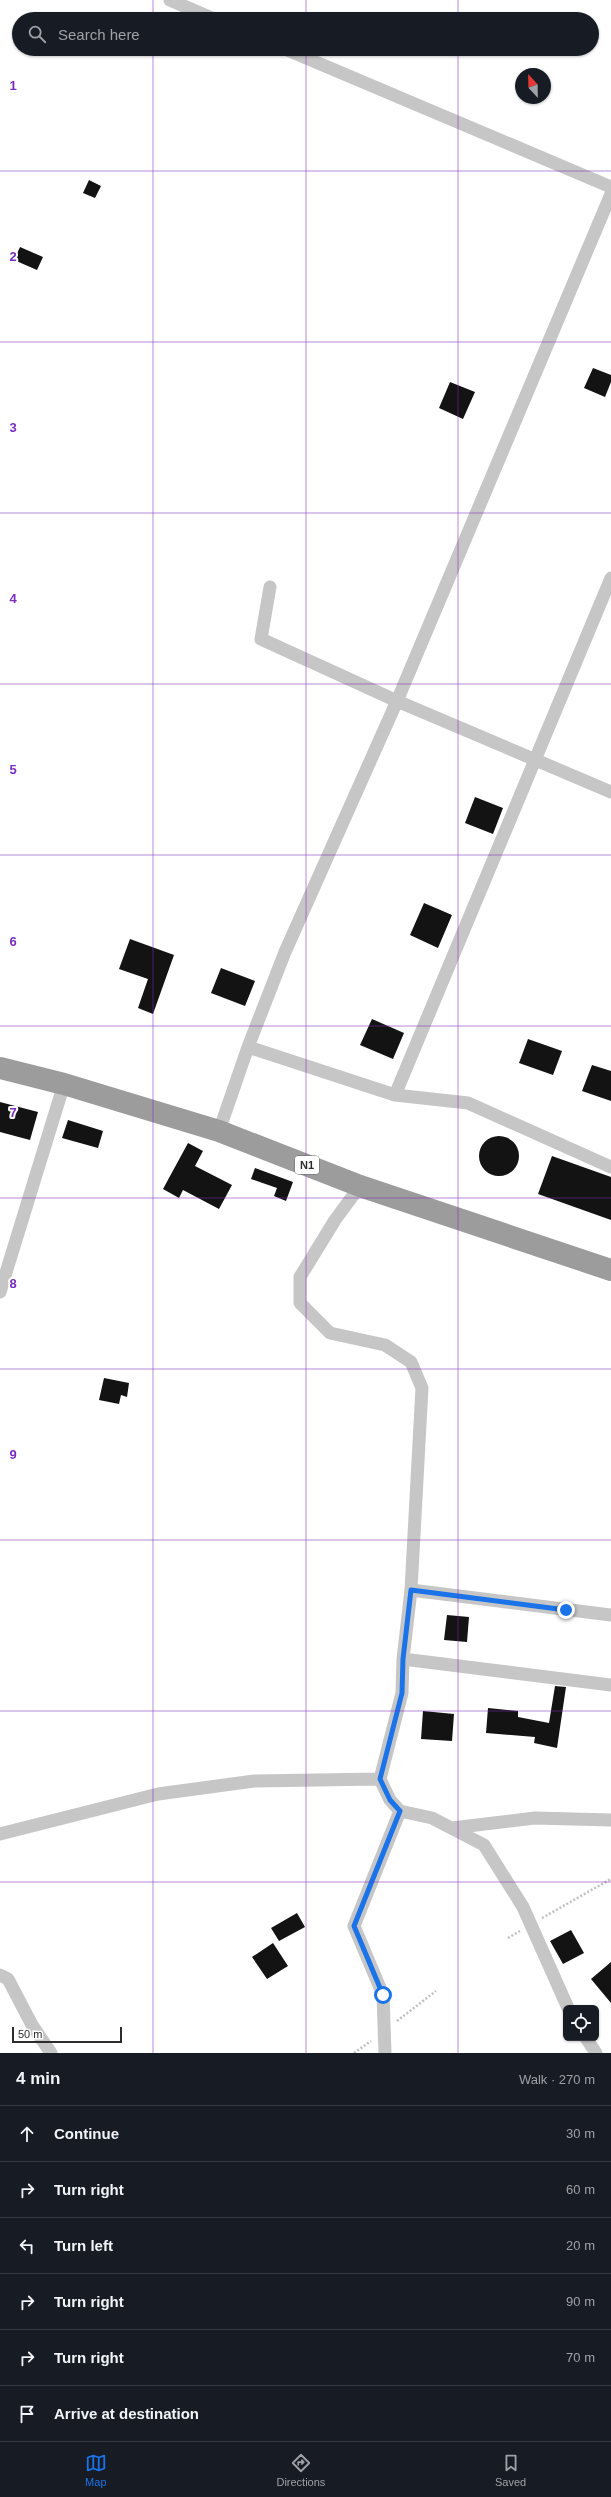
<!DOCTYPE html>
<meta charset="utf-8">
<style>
:root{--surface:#171b24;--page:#242831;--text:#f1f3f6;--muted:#9ea1a6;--line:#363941;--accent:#1a73e8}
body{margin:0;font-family:Helvetica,sans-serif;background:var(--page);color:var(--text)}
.controls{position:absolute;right:12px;bottom:12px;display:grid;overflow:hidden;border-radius:6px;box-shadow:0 1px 3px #0004}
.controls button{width:36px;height:36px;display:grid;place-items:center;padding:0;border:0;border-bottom:1px solid var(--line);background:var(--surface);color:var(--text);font:20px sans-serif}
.compass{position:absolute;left:515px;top:68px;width:36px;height:36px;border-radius:50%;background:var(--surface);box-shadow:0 1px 3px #0004;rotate:338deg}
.scale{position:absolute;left:12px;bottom:10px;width:110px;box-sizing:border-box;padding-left:4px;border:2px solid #2c2c2c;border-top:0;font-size:11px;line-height:14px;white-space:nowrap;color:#2c2c2c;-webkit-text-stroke:3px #fff;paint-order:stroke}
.stop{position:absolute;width:12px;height:12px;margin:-9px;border:3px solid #1a73e8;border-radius:50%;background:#fff}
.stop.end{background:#1a73e8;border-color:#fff;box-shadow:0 1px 4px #0008}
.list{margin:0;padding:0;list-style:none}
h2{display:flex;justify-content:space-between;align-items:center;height:52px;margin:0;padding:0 16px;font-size:17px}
h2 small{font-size:13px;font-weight:400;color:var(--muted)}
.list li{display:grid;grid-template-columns:26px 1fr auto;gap:12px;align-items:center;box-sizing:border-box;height:56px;padding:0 16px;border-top:1px solid var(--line)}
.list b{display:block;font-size:15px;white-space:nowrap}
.list em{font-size:13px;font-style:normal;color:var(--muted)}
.icon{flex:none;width:22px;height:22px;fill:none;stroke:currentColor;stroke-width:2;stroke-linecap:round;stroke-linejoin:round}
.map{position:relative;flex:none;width:611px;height:2053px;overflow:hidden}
.search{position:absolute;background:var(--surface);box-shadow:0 1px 3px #0004;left:12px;right:12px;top:12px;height:44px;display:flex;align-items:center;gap:10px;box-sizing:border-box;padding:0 14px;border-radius:22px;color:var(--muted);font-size:15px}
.sheet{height:388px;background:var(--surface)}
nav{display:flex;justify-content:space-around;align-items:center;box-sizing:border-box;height:56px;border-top:1px solid var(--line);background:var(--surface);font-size:11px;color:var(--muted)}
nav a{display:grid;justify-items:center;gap:2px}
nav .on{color:var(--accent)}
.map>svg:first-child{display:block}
.building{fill:#131313}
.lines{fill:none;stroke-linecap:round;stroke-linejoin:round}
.path{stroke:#c0c0c0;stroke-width:2.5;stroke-dasharray:2 2;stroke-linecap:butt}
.minor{stroke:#c6c6c6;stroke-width:13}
.trunk{stroke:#9c9c9c;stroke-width:22}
.route{stroke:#1a73e8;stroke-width:5}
.grid{fill:none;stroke:#7b2cbf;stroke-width:1;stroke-opacity:0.55}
.labels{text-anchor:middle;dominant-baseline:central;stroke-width:4;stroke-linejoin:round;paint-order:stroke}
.shield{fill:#fff;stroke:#6b6b6b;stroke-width:1}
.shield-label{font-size:11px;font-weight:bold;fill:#2c2c2c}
.grid-label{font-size:13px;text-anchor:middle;font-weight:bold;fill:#7b2cbf;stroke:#fff;stroke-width:4;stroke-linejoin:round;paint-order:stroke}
</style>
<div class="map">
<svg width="611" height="2053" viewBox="0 0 611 2053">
<rect width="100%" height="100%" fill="#fff"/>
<path class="building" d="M89 180 101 186 95 198 83 193Z
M20 247 43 257 37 270 14 260Z
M593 368 611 375V382L605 397 584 388Z
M450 382 475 392 463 419 439 408Z
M475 797 503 808 493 834 465 823Z
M424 903 452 915 438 948 410 935Z
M130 939 174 955 153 1014 138 1008 148 979 119 969Z
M221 968 255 981 245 1006 211 993Z
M372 1019 404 1033 393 1059 360 1045Z
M528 1039 562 1051 553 1075 519 1063Z
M592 1065 611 1071V1101L582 1091Z
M0 1102 38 1112 30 1140 0 1132Z
M68 1120 103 1131 98 1148 62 1138Z
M479 1156a20 20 0 1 1 40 0a20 20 0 1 1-40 0Z
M188 1143 203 1151 195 1166 232 1185 219 1209 183 1190 179 1198 163 1189Z
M552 1156 611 1177V1220L538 1194Z
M255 1168 293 1182 286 1201 274 1196 277 1188 251 1179Z
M104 1378 129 1383 127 1397 121 1395 119 1404 99 1400Z
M447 1615 469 1617 467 1642 444 1640Z
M555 1686 566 1687 557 1748 534 1743 535 1737 486 1733 488 1708 518 1711V1717L549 1723Z
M423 1711 454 1714 452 1741 421 1739Z
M297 1913 305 1927 279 1941 271 1928Z
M571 1930 584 1953 563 1964 550 1941Z
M273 1943 288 1966 267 1979 252 1957Z
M611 1962V2003L591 1979Z"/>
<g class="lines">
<path class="path" d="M542 1918 611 1879
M508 1938 520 1931
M397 2021 436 1991
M354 2053 371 2041"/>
<path class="minor" d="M170 0 214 19
M285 49 611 187
M270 587 261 639 397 701 611 792
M248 1047 395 1095 468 1103 611 1167
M395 1095 611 578
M219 1131 248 1047 285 952 397 701 611 194
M360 1186 335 1220 300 1277V1303L330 1333 385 1345 411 1362 422 1388 411 1590 611 1615
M0 1292 64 1084
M403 1659 611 1685
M400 1811 432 1818 484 1845 523 1907 568 2008
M452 1828 535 1818 611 1820
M0 1834 158 1794 254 1781 380 1779
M0 1975 8 1979 32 2025 51 2053
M586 2038 596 2053
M385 2053 383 1995 354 1926 400 1811 390 1800 380 1779 402 1693 403 1659 411 1590"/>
<path class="trunk" d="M0 1068 64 1084 219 1131 360 1186 611 1270"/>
</g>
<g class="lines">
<path class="route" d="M383 1995 354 1926 400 1811 390 1800 380 1779 402 1693 403 1659 411 1590 566 1610"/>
</g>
<path class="grid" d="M153 0V19M306 0V19M458 0V19M153 49V2053M306 49V2053M458 49V2053M0 171H611M0 342H611M0 513H611M0 684H611M0 855H611M0 1026H611M0 1198H611M0 1369H611M0 1540H611M0 1711H611M0 1882H611"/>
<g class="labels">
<rect class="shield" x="295" y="1156" width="24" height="18" rx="3"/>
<g class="shield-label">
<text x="307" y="1165">N1</text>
</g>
</g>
<g class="grid-label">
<text x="13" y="90">1</text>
<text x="13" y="261">2</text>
<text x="13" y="432">3</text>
<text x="13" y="603">4</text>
<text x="13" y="774">5</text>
<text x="13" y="946">6</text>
<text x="13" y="1117">7</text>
<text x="13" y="1288">8</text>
<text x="13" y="1459">9</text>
</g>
</svg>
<div class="controls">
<button><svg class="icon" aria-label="locate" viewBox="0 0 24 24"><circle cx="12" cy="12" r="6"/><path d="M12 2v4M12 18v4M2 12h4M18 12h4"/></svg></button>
</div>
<svg class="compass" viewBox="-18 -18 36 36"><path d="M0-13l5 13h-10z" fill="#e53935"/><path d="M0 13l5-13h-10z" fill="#9ea1a6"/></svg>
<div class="scale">50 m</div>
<div class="stop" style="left:383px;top:1995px"></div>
<div class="stop end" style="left:566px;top:1610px"></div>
<div class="search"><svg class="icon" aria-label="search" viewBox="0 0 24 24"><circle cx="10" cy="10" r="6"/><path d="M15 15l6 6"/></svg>Search here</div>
</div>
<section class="sheet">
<h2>4 min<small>Walk · 270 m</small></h2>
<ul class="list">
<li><svg class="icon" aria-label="ahead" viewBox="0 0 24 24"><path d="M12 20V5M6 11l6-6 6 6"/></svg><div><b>Continue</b></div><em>30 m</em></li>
<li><svg class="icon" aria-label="right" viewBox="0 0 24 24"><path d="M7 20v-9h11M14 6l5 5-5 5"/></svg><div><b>Turn right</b></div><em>60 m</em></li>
<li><svg class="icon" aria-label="left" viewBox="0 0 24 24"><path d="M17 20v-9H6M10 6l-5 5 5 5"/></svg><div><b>Turn left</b></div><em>20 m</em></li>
<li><svg class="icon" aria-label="right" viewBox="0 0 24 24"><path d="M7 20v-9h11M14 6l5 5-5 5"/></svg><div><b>Turn right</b></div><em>90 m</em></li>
<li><svg class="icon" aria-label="right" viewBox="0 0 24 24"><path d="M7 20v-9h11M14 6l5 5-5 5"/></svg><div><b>Turn right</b></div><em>70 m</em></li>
<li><svg class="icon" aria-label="arrive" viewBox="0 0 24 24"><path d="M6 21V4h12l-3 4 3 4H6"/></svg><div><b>Arrive at destination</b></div></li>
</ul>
</section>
<nav>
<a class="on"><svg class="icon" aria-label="map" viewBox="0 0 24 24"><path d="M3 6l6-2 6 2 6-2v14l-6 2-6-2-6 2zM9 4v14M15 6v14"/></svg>Map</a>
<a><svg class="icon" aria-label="directions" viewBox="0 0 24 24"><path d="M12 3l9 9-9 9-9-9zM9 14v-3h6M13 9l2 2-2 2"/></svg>Directions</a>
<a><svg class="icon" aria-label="saved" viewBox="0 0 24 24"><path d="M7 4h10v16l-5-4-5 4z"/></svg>Saved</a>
</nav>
